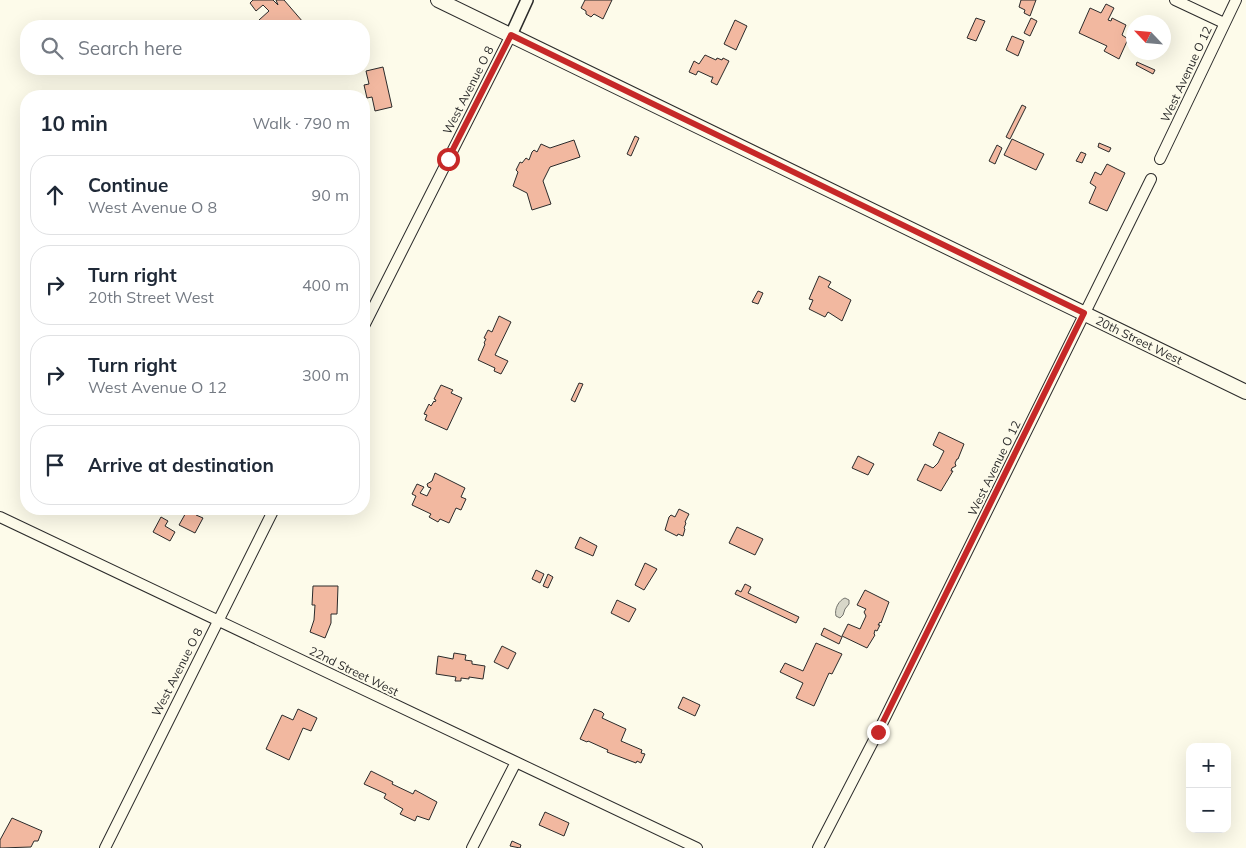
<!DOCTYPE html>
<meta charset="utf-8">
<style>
:root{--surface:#fff;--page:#f2f2f3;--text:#1f2937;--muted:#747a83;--line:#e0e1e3}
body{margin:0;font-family:Mulish,sans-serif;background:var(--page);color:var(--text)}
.controls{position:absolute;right:15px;bottom:15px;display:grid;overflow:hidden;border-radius:10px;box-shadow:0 5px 20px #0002}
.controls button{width:45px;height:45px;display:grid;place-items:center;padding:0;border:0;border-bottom:1px solid var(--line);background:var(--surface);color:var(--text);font:25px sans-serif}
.compass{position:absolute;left:1126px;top:15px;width:45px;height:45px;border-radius:50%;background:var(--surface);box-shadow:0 5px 20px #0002;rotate:296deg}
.stop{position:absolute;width:15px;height:15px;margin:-11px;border:4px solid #c62828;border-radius:50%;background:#fff}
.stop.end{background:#c62828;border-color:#fff;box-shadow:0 1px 5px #0008}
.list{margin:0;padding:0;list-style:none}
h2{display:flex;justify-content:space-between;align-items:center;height:65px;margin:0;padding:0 20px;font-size:21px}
h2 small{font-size:16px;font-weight:400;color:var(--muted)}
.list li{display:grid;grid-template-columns:32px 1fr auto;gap:15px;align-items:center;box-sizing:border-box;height:80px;margin:0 10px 10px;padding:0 10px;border:1px solid var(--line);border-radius:20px}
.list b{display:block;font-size:19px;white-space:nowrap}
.list p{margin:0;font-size:16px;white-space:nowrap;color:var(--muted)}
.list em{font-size:16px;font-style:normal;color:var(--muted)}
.icon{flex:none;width:28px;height:28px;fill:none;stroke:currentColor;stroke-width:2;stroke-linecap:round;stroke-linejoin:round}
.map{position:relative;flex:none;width:1246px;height:848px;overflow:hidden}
.search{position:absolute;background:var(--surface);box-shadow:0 5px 20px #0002;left:20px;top:20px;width:350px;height:55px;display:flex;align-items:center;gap:12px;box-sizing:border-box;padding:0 18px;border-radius:20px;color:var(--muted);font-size:19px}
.panel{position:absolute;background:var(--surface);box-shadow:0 5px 20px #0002;left:20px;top:90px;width:350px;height:425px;border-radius:20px}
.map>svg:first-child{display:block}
.water{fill:#d8d7c9;stroke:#74746e}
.building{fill:#f2b8a0;stroke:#2b2b2b}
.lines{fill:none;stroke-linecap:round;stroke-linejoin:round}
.minor-casing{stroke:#2b2b2b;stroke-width:12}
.tertiary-casing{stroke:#2b2b2b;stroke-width:14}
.secondary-casing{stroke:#2b2b2b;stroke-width:16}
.minor{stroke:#fdfbea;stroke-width:10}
.tertiary{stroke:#fdfbea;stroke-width:11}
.secondary{stroke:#fdfbea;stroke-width:14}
.route{stroke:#c62828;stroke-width:6}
.labels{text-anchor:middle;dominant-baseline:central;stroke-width:4;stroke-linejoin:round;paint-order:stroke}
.street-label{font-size:12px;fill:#2b2b2b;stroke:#fdfbea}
</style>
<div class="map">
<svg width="1246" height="848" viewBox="0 0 1246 848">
<rect width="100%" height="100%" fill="#fdfbea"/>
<path class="water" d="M845 598 849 600V604L845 609 843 615 840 618 836 616C834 609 839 600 845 598Z"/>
<path class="building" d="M253 0H273L278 5 276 0H284L303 22 298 26H264L259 20 269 11 263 5 256 11 250 3Z
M585 0H612L603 19 594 14 591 17 586 14V11L581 8Z
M1021 0H1036L1030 16 1024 13 1025 10 1019 7Z
M1106 4 1114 8 1108 20 1111 21 1112 18 1126 25 1122 35 1128 39 1119 59 1104 51 1107 46 1079 33 1090 8 1101 13Z
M976 18 985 21 976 41 967 38Z
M1031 18 1037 21 1030 36 1024 33Z
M735 20 747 26 736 50 724 44Z
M1012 36 1024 41 1018 56 1006 50Z
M705 55 716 60 717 58 722 60 723 58 729 61 717 85 711 82 713 77H711L698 71 696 75 689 72 694 61 699 64Z
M1137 62 1155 70 1153 74 1136 65Z
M383 67 392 107 375 111 372 97 367 98 364 85 369 84 366 71Z
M1022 105 1026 107 1010 139 1006 137Z
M635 136 639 138 631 156 627 154Z
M1012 139 1044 154 1036 170 1004 155Z
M574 140 580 157 550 167 543 181 551 204 532 210 527 193 513 186 518 172 516 170 520 162 522 163 526 158 529 160 532 152 534 150 537 152 541 144 550 148Z
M1099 143 1111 148 1109 152 1098 147Z
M997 145 1002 148 995 164 989 161Z
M1081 152 1086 154 1082 163 1076 161Z
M1107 164 1125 173 1107 211 1089 203 1096 187 1090 183 1095 172 1101 175Z
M819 276 831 282 828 287 851 300 842 321 828 312 825 317 809 309 813 300 809 299Z
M758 291 763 293 758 304 752 302Z
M499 316 511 322 495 355 508 361 501 374 494 371 495 368 478 360 485 344 484 343 486 339 484 338 488 330 492 332Z
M579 383 583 384 575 402 571 400Z
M441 385 453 390 451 393 462 398 447 430 425 420 427 415 424 414 429 404 431 406 434 401 435 402 436 400 434 399Z
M939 432 964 444 958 459H957L955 463 956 466 952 468 951 471H953L941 491 917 480 925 464 933 468 938 463 944 451 933 445Z
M858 456 874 464 868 475 852 468Z
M435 473 465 488 461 497 466 499 461 510 456 508 449 523 440 519 438 522 429 517 431 514 412 505 416 496 412 494 417 484 424 487 420 493 427 496 431 488 428 487 427 484 432 481Z
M188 509H206L205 511 199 510 196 515 203 518 195 533 179 525Z
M679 509 689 514 685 522 686 523 684 528 685 529 683 536 678 534 677 536 665 530 669 517 671 515 675 517Z
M161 517 168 521 165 526 175 532 170 541 153 532Z
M737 527 763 539 755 555 729 543Z
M580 537 597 546 593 556 575 548Z
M645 563 657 569 644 590 635 585Z
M536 570 544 574 540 583 532 579Z
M548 574 553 577 548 588 543 586Z
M745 584 751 587 748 593 799 617 796 623 735 594 737 590 741 592Z
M313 586H338L337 614H331V623L325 638 310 632 314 620 315 605H312Z
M865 590 889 602 881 623 880 622 878 625H880L877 631 875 630 874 634 875 635 867 648 842 636 848 624 860 629 866 616 864 612 866 609 857 605Z
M617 600 636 609 629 622 611 613Z
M824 628 842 637 839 644 821 635Z
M816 643 842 654 832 674 829 673 814 706 796 698 803 683 780 672 785 663 803 671Z
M502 646 516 653 508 669 494 662Z
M454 653 466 655 465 660 472 661V664L485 666 483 679 469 677V679L461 678V681H455L456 677 436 674 438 656 453 659Z
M683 697 700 705 695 716 678 708Z
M298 709 317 718 311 731 303 728 289 760 266 749 282 715 293 720Z
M594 709 602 712 604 714 602 718 626 729 621 741 642 750 641 753 645 754 641 763 637 761 636 763 607 752 608 750 588 741 587 742 580 739Z
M371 771 393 782 392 784 413 794 415 790 437 802 429 820 417 816 415 821 400 814 403 809 384 798 386 794 364 784Z
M545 812 569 823 564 836 539 825Z
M12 818 42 831 38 841H34L31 847 0 848V840Z
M512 841 521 845 520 848 510 846Z"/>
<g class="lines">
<defs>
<path id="minor" d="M1175 0 1224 23
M1160 159 1236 0
M364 326 511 35
M0 517 697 848
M105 848 274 509
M472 848 516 762
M818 848 878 732 1151 179"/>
<path id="tertiary" d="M511 35 527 0"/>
<path id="secondary" d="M438 0 1246 392"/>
</defs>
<use href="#minor" class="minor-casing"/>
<use href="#tertiary" class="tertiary-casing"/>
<use href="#secondary" class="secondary-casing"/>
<use href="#minor" class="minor"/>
<use href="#tertiary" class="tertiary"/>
<use href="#secondary" class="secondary"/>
</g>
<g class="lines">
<path class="route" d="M448 159 511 35 1084 313 878 732"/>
</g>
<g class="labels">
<g class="street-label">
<text transform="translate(1186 74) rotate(-65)">West Avenue O 12</text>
<text transform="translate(468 90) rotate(-63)">West Avenue O 8</text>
<text transform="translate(1139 340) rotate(26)">20th Street West</text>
<text transform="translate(994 468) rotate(-64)">West Avenue O 12</text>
<text transform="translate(354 671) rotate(26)">22nd Street West</text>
<text transform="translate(177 672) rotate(-63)">West Avenue O 8</text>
</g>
</g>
</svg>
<div class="controls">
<button>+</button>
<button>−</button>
</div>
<svg class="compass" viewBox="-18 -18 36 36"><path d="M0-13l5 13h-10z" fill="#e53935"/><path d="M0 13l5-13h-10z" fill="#747a83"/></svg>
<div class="stop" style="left:448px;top:159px"></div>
<div class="stop end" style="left:878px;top:732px"></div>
<div class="search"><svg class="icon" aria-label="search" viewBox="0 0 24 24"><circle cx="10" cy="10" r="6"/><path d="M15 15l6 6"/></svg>Search here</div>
<section class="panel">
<h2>10 min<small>Walk · 790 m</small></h2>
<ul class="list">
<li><svg class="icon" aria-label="ahead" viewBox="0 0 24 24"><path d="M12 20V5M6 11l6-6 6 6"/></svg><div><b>Continue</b><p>West Avenue O 8</p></div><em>90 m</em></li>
<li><svg class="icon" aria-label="right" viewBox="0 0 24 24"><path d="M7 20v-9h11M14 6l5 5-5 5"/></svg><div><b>Turn right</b><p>20th Street West</p></div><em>400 m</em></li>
<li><svg class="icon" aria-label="right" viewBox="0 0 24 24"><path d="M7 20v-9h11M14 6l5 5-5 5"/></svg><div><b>Turn right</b><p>West Avenue O 12</p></div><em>300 m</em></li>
<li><svg class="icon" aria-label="arrive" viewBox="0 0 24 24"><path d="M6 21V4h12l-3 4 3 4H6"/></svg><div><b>Arrive at destination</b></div></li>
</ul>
</section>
</div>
